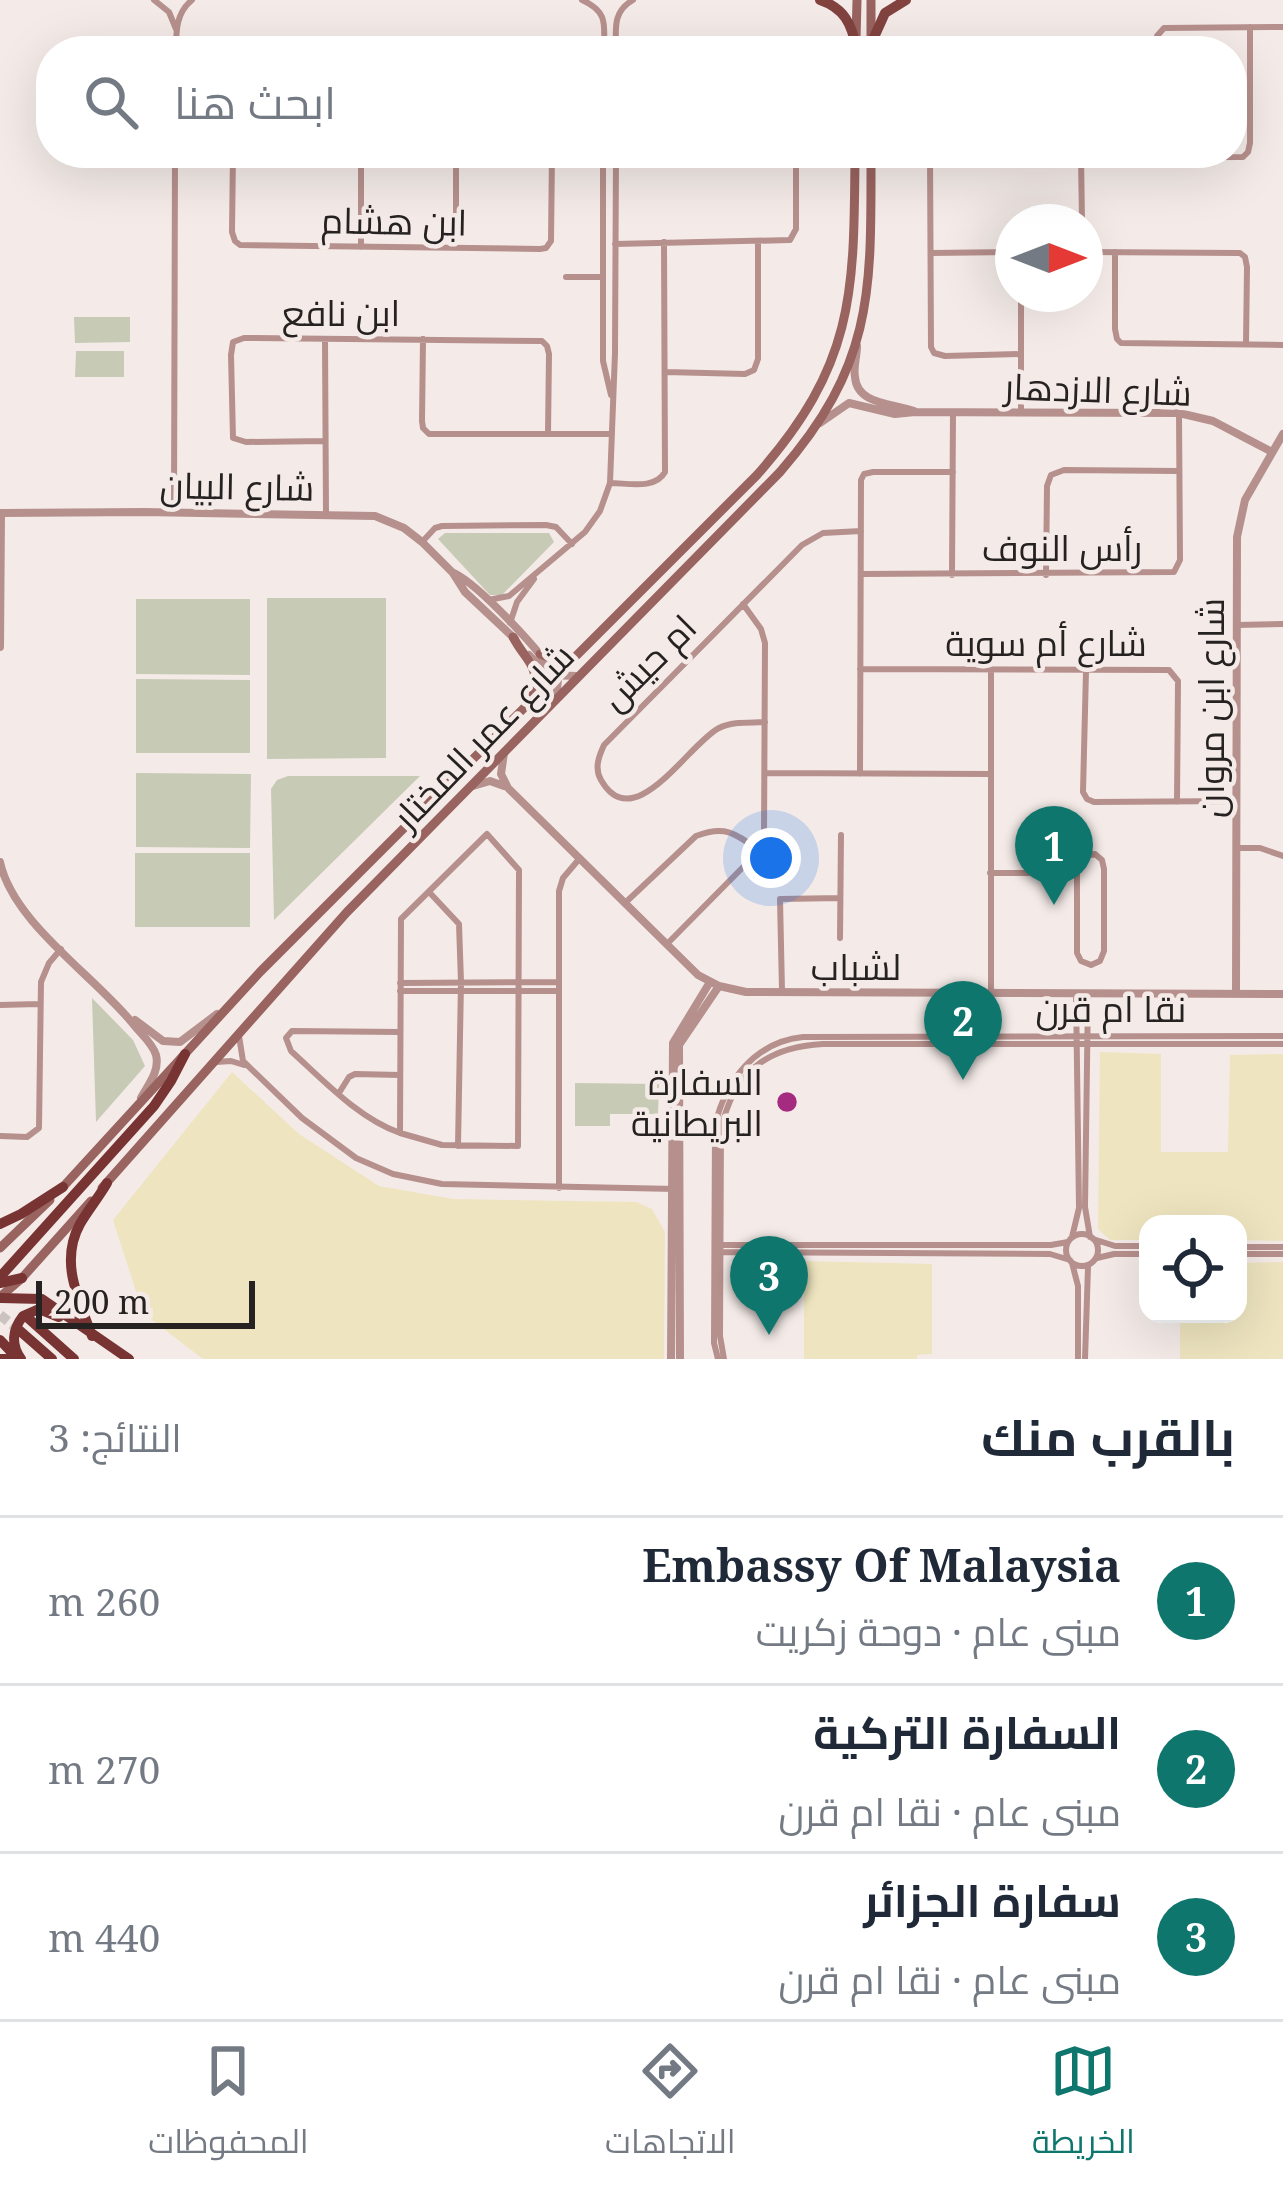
<!DOCTYPE html>
<html lang="ar">
<meta charset="utf-8">
<style>
:root{--surface:#fff;--page:#f2f2f3;--text:#1f2937;--muted:#747a83;--line:#e0e1e3;--accent:#0f766e}
body{margin:0;font-family:"Noto Serif",Cairo,serif;background:var(--page);color:var(--text);direction:rtl}
.controls{position:absolute;right:36px;bottom:36px;display:grid;overflow:hidden;border-radius:24px;box-shadow:0 12px 48px #0002}
.controls button{width:108px;height:108px;display:grid;place-items:center;padding:0;border:0;border-bottom:3px solid var(--line);background:var(--surface);color:var(--text);font:60px sans-serif}
.compass{position:absolute;left:995px;top:204px;width:108px;height:108px;border-radius:50%;background:var(--surface);box-shadow:0 12px 48px #0002;rotate:90deg}
.scale{position:absolute;left:36px;bottom:30px;width:219px;box-sizing:border-box;padding-left:12px;border:6px solid #252221;border-top:0;font-size:33px;line-height:42px;white-space:nowrap;color:#252221;-webkit-text-stroke:9px #f4ebe8;paint-order:stroke}
.you{position:absolute;left:771px;top:858px;width:42px;height:42px;margin:-30px;border:9px solid #fff;border-radius:50%;background:#1a73e8;box-shadow:0 0 0 18px #1a73e833}
.badge{display:grid;place-items:center;width:78px;height:78px;border-radius:50%;background:var(--accent);color:#fff;font-size:39px;font-weight:700}
.pin{position:absolute;translate:-50% -99px;filter:drop-shadow(0 3px 6px #0008)}
.pin::after{content:'';position:absolute;top:63px;width:42px;height:36px;background:inherit;clip-path:polygon(0 0,100% 0,50% 100%)}
.list{margin:0;padding:0;list-style:none}
h2{display:flex;justify-content:space-between;align-items:center;height:156px;margin:0;padding:0 48px;font-size:51px}
h2 small{font-size:39px;font-weight:400;color:var(--muted)}
.list li{display:grid;grid-template-columns:78px 1fr auto;gap:36px;align-items:center;box-sizing:border-box;height:168px;padding:0 48px;border-top:3px solid var(--line)}
.list b{display:block;font-size:45px;white-space:nowrap}
.list p{margin:0;font-size:39px;white-space:nowrap;color:var(--muted)}
.list em{font-size:39px;font-style:normal;color:var(--muted)}
.icon{flex:none;width:66px;height:66px;fill:none;stroke:currentColor;stroke-width:2;stroke-linecap:round;stroke-linejoin:round}
.map{position:relative;flex:none;width:1283px;height:1359px;overflow:hidden;direction:ltr}
.search{position:absolute;background:var(--surface);box-shadow:0 12px 48px #0002;left:36px;right:36px;top:36px;height:132px;display:flex;align-items:center;gap:30px;box-sizing:border-box;padding:0 42px;border-radius:48px;color:var(--muted);font-size:45px}
.sheet{height:660px;background:var(--surface)}
nav{display:flex;justify-content:space-around;align-items:center;box-sizing:border-box;height:168px;border-top:3px solid var(--line);background:var(--surface);font-size:33px;color:var(--muted)}
nav a{display:grid;justify-items:center;gap:6px}
nav .on{color:var(--accent)}
.map>svg:first-child{display:block}
.green{fill:#c7cab4}
.sand{fill:#eee4bf}
.lines{fill:none;stroke-linecap:round;stroke-linejoin:round}
.trunk-tunnel{stroke:#cbc3c0;stroke-width:10;stroke-dasharray:10 5;stroke-linecap:butt}
.minor{stroke:#b6908d;stroke-width:6}
.tertiary{stroke:#b6908d;stroke-width:8}
.secondary{stroke:#99635f;stroke-width:9}
.primary{stroke:#82433f;stroke-width:10}
.trunk{stroke:#783432;stroke-width:10}
.poi-dot{fill:#a52b80;stroke:#f4ebe8;stroke-width:4.5}
.labels{text-anchor:middle;dominant-baseline:central;stroke-width:9;stroke-linejoin:round;paint-order:stroke}
.street-label{font-size:36px;fill:#252221;stroke:#f4ebe8}
.poi-label{font-size:36px;fill:#252221;stroke:#f4ebe8;text-anchor:end}
</style>
<div class="map">
<svg width="1283" height="1359" viewBox="0 0 1283 1359">
<rect width="100%" height="100%" fill="#f4ebe8"/>
<path class="green" d="M130 317V342L75 343 74 317Z
M76 351H124V377H75Z
M445 533H549L554 542 502 595H490L438 539Z
M267 598H386V758L267 759Z
M136 599H250V675L136 674Z
M136 679 250 680V753H136Z
M136 773 251 774 250 848 136 847Z
M288 776H420L274 920 271 789 277 780Z
M135 853H250V927H135Z
M92 998 133 1040 145 1066 96 1122Z
M575 1083 659 1084 658 1114H610V1126H575Z"/>
<path class="sand" d="M1100 1052 1161 1054V1152H1228L1230 1055 1283 1054V1241L1238 1240V1224H1148V1240H1110L1098 1229Z
M232 1072 299 1134 379 1186 453 1199 636 1202 652 1209 665 1232 664 1359H203L143 1313 113 1220Z
M804 1261 932 1264V1354L917 1355V1359H804Z
M1283 1262V1359H1180V1314H1238V1263Z"/>
<g class="lines">
<path class="trunk-tunnel" d="M0 1315 19 1330"/>
<path class="minor" d="M154 0 169 12 176 29
M582 0C609 12 604 25 604 51
M176 51C176 31 176 13 192 0
M616 51C616 29 612 12 633 0
M1156 51 1157 36 1164 28 1283 27
M233 153 232 232 235 241 240 245 540 249 546 248 551 241 552 153
M355 153 361 163V247
M603 153V361L611 395
M930 153 931 347 934 353 945 356 1021 354
M1081 156 1082 222
M930 158 1243 157 1248 152 1250 143V27
M615 244 790 240 796 229V153
M452 248 456 226V153
M1085 252 1240 253 1245 257 1247 267 1246 344
M1115 252V329L1117 339 1121 343 1283 345
M931 253 1013 252
M566 277H603
M325 339 326 514
M423 339 422 421 423 428 429 434H612
M666 372 745 374 754 370 758 359V242
M1021 413V294
M325 441 246 442 233 438 231 355 233 342 244 338 542 341 547 346 549 354 548 434
M610 483C628 483 655 490 665 472L664 242
M174 513 175 153
M422 542 435 528 442 526 546 525 556 527 572 544
M861 574 1174 572 1180 560 1179 413
M952 575 953 413
M1046 575 1047 486 1051 475 1064 470 1178 471
M488 600 509 596 585 532 600 511 610 483 615 353 616 153
M510 623 517 602 534 579
M1237 625 1283 624
M860 669 1169 670 1178 681 1177 802
M1086 671 1083 792 1087 799 1094 802 1236 801
M765 722C750 723 733 721 719 728 689 743 634 838 601 780 594 768 599 756 604 745L802 545 823 533 861 531
M765 773 990 774
M860 774 861 480 864 474 873 472H953
M487 834 519 870 518 1146 442 1145 400 1133 401 919Z
M1236 848H1260L1283 856
M1095 854 1102 860 1104 869V951L1100 961 1091 965 1081 961 1077 953V873L1081 857Z
M990 873H1076
M430 893 459 924 461 982 458 1146
M625 903 696 836C725 825 735 833 758 850
M840 938 841 835
M667 944 751 859 764 836 765 643 761 629 743 604
M400 983 559 982
M400 991H558
M782 991 780 899 840 898
M991 994V670
M1088 994 1085 1207 1090 1237
M0 1005 38 1004
M400 1032 292 1031 286 1038 291 1051C323 1080 358 1118 400 1133
M239 1036 243 1061 302 1118 356 1158 393 1174 442 1184 676 1189
M216 1062 231 1061 244 1065
M339 1093 349 1077 355 1074 400 1075
M0 1136 27 1137 39 1128 41 982 49 963 61 949
M559 1188V891L563 878 580 858
M1066 1250a16 16 0 1 1 32 0a16 16 0 1 1-32 0Z
M1072 1237 1079 1208 1076 994
M1093 1239 1115 1246H1148
M718 1245H1051L1068 1242
M1238 1247H1283
M717 1252 1050 1254 1070 1260
M1238 1254H1283
M1097 1258 1114 1254H1148
M1072 1263 1078 1286V1359
M718 1359 714 1343 715 1125C726 1080 755 1042 803 1037L1283 1036
M724 1359 720 1336 721 1130C733 1073 766 1047 823 1044H1283
M1085 1359 1088 1267"/>
<path class="tertiary" d="M857 346C857 357 853 367 855 377 857 405 893 403 914 411
M820 423 849 403 895 414 915 412 1179 413 1213 421 1272 452
M0 513 144 512 375 516 404 528 422 542 453 573 465 592 515 639
M454 573C479 585 544 654 558 680L556 698
M0 647 1 513
M529 655 549 675 577 676
M504 753 501 774 508 788 698 975 719 986 746 992 1283 994
M473 786 490 781 504 786
M0 862C13 923 95 976 134 1025 141 1034 153 1044 156 1055 160 1071 148 1085 141 1098
M1236 994 1237 537 1245 500 1283 434
M135 1020 163 1041 180 1042 217 1014
M671 1359 673 1043 710 982
M680 1359 679 1045 719 986"/>
<path class="secondary" d="M856 40 857 0
M871 51V0
M513 637C527 663 540 664 533 696
M540 654 556 660 571 657
M62 1188 260 972 757 475C855 364 854 294 855 153
M102 1188 347 912 780 472C875 363 871 289 871 153
M0 1248 50 1200
M0 1297 22 1278 91 1201"/>
<path class="primary" d="M820 0C844 8 852 24 856 48
M871 44 885 13 906 0"/>
<path class="trunk" d="M0 1224 21 1214 63 1187
M0 1277 154 1106 171 1081 185 1054
M0 1283 22 1278
M0 1298 42 1299 129 1359
M28 1318 74 1359
M19 1330 52 1359
M92 1336C79 1300 59 1262 80 1224 88 1210 99 1197 107 1183
M0 1340 18 1359
M0 1359H6
M21 1359C11 1345 12 1330 23 1316L39 1309 59 1317"/>
</g>
<circle class="poi-dot" cx="787" cy="1102" r="12"/>
<g class="labels">
<g class="street-label">
<text transform="translate(394 221) rotate(1)">ابن هشام</text>
<text x="341" y="312">ابن نافع</text>
<text transform="translate(1098 389) rotate(2)">شارع الازدهار</text>
<text transform="translate(237 486) rotate(1)">شارع البيان</text>
<text x="1062" y="547">رأس النوف</text>
<text x="1046" y="642">شارع أم سوية</text>
<text transform="translate(648 662) rotate(-45)">ام حيش</text>
<text transform="translate(1210 708) rotate(-90)">شارع ابن مروان</text>
<text transform="translate(483 736) rotate(-46)">شارع عمر المختار</text>
<text x="856" y="966">لشباب</text>
<text x="1111" y="1008">نقا ام قرن</text>
</g>
<g class="poi-label">
<text x="763" y="1081">السفارة<tspan x="763" dy="41">البريطانية</tspan></text>
</g>
</g>
</svg>
<div class="controls">
<button><svg class="icon" aria-label="locate" viewBox="0 0 24 24"><circle cx="12" cy="12" r="6"/><path d="M12 2v4M12 18v4M2 12h4M18 12h4"/></svg></button>
</div>
<svg class="compass" viewBox="-18 -18 36 36"><path d="M0-13l5 13h-10z" fill="#e53935"/><path d="M0 13l5-13h-10z" fill="#747a83"/></svg>
<div class="scale">200 m</div>
<div class="you"></div>
<div class="pin badge" style="left:1054px;top:905px">1</div>
<div class="pin badge" style="left:963px;top:1080px">2</div>
<div class="pin badge" style="left:769px;top:1335px">3</div>
<div class="search"><svg class="icon" aria-label="search" viewBox="0 0 24 24"><circle cx="10" cy="10" r="6"/><path d="M15 15l6 6"/></svg>ابحث هنا</div>
</div>
<section class="sheet">
<h2>بالقرب منك<small>النتائج: 3</small></h2>
<ul class="list">
<li><span class="badge">1</span><div><b>Embassy Of Malaysia</b><p>مبنى عام · دوحة زكريت</p></div><em>260 m</em></li>
<li><span class="badge">2</span><div><b>السفارة التركية</b><p>مبنى عام · نقا ام قرن</p></div><em>270 m</em></li>
<li><span class="badge">3</span><div><b>سفارة الجزائر</b><p>مبنى عام · نقا ام قرن</p></div><em>440 m</em></li>
</ul>
</section>
<nav>
<a class="on"><svg class="icon" aria-label="map" viewBox="0 0 24 24"><path d="M3 6l6-2 6 2 6-2v14l-6 2-6-2-6 2zM9 4v14M15 6v14"/></svg>الخريطة</a>
<a><svg class="icon" aria-label="directions" viewBox="0 0 24 24"><path d="M12 3l9 9-9 9-9-9zM9 14v-3h6M13 9l2 2-2 2"/></svg>الاتجاهات</a>
<a><svg class="icon" aria-label="saved" viewBox="0 0 24 24"><path d="M7 4h10v16l-5-4-5 4z"/></svg>المحفوظات</a>
</nav>
